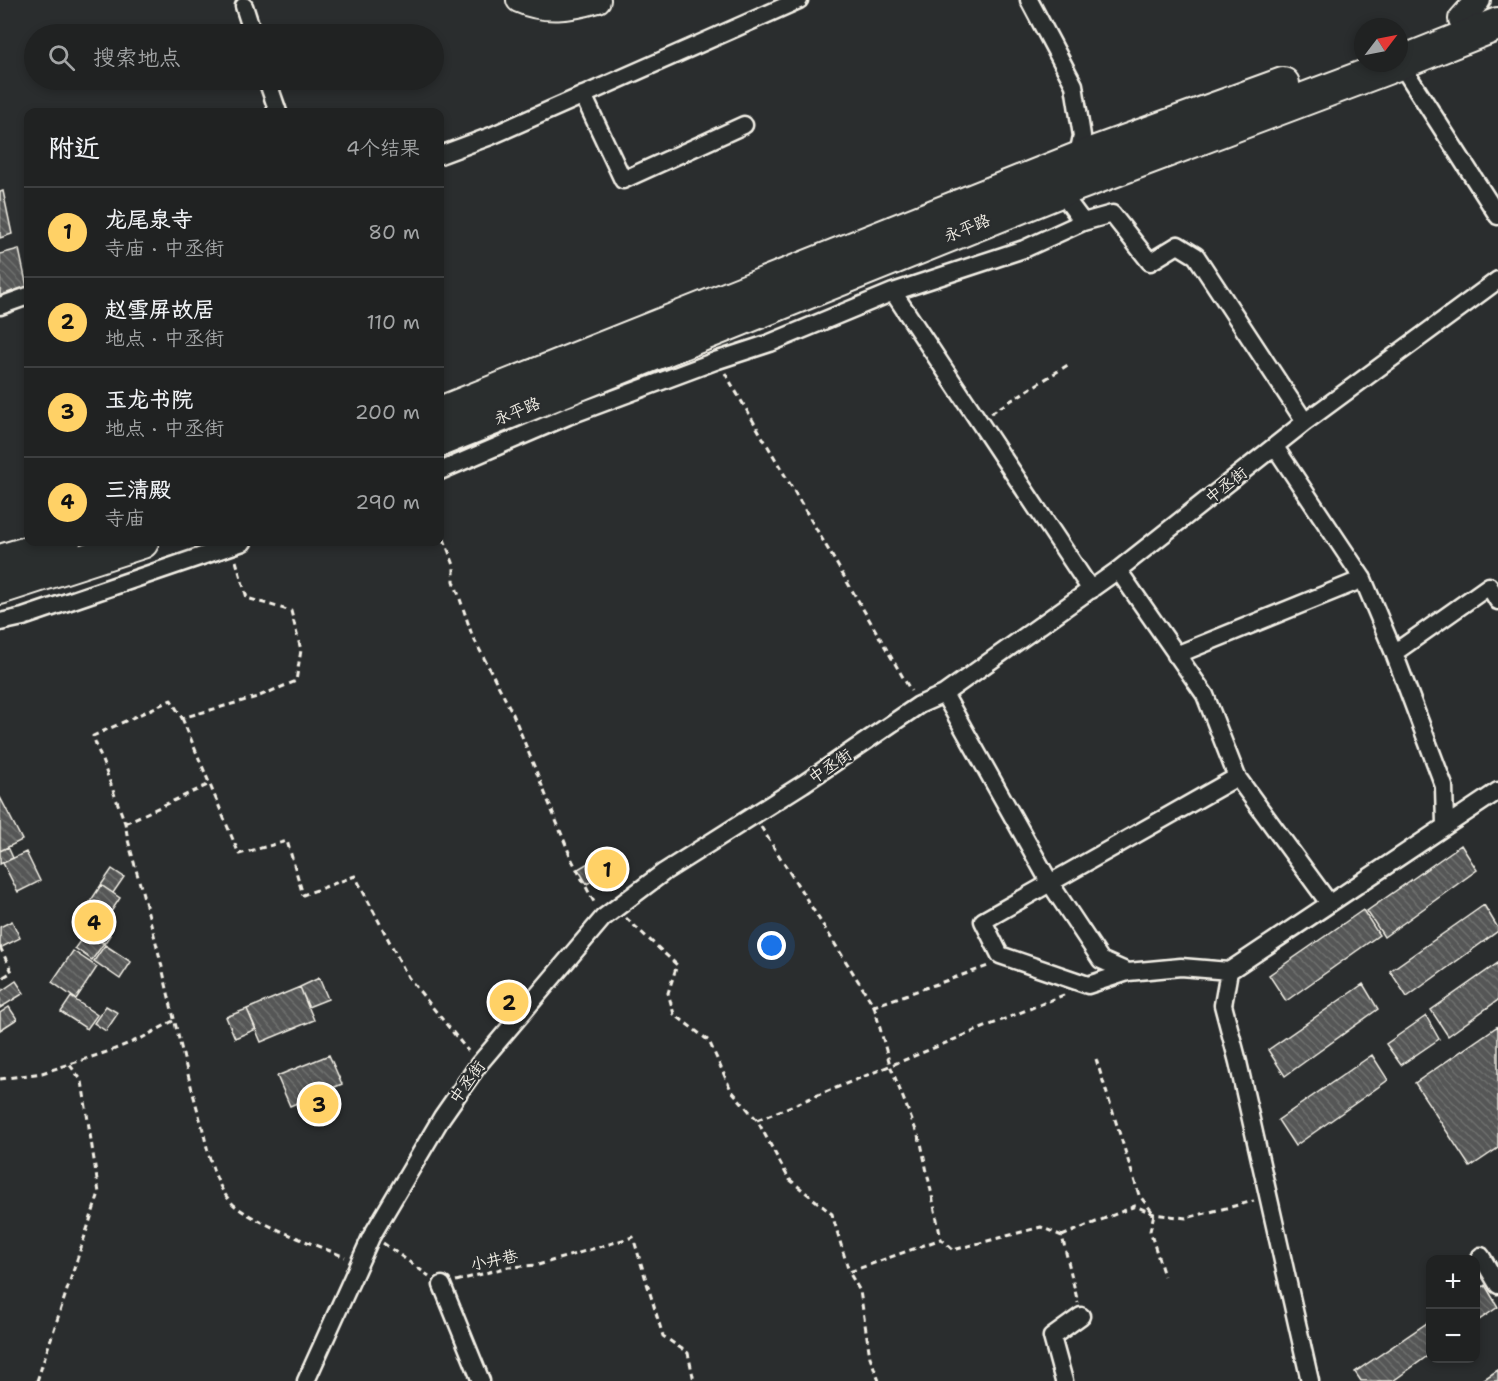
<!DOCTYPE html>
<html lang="zh">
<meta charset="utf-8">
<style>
:root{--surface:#202222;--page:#2d2f2f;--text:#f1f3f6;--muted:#a2a4a5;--line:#3d3f40;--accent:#ffd166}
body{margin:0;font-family:"Shantell Sans","LXGW WenKai TC",sans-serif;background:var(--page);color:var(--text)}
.controls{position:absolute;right:18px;bottom:18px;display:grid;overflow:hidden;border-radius:12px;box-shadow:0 3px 9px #0003}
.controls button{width:54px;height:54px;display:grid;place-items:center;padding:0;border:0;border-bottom:2px solid var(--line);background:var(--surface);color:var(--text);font:30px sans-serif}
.compass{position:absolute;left:1354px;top:18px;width:54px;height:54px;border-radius:50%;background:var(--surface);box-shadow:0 3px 9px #0003;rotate:58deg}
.you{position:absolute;left:772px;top:946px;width:21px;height:21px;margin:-15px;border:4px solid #fff;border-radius:50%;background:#1a73e8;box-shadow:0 0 0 9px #1a73e833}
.badge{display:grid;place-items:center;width:39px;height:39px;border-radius:50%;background:var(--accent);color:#111;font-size:20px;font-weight:700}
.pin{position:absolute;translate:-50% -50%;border:3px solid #fff;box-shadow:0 2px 6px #0006}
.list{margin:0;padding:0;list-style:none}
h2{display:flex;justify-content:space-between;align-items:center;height:78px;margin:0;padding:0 24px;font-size:26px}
h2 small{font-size:20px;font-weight:400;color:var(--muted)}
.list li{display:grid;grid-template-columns:39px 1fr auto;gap:18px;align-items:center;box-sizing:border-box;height:90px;padding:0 24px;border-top:2px solid var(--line)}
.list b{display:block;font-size:22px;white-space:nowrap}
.list p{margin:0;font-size:20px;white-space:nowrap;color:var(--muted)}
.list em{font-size:20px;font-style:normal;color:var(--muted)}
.icon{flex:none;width:33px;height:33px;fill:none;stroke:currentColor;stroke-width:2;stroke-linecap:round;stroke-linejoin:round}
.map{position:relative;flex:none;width:1498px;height:1381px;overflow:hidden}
.search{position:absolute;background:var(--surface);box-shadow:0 3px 9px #0003;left:24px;top:24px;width:420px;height:66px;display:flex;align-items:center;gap:15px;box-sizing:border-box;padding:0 21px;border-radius:33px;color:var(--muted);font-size:22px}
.panel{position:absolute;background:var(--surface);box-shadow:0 3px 9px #0003;left:24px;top:108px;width:420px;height:438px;border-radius:12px}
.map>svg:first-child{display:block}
.building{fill:url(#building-back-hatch);stroke:#f4f1e8;stroke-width:1.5}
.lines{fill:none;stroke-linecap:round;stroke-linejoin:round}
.street-casing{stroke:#f4f1e8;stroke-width:21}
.secondary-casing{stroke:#f4f1e8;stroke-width:28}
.highway-casing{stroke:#f4f1e8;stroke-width:36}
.path{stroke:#f4f1e8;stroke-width:3;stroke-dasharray:6 4.5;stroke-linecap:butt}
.street{stroke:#2a2d2e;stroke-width:16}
.secondary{stroke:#2a2d2e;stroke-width:24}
.highway{stroke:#2a2d2e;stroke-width:32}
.labels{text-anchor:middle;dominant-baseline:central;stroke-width:4.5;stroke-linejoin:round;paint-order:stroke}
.street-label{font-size:16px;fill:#f4f1e8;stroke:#2a2d2e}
</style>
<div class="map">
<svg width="1498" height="1381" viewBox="0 0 1498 1381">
<defs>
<pattern id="building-back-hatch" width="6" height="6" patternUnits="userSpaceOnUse" patternTransform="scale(1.5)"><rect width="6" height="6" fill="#555756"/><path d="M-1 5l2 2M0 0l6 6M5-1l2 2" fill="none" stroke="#6e706e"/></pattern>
</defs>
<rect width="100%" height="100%" fill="#2a2d2e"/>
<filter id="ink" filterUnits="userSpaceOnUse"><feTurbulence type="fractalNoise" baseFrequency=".0167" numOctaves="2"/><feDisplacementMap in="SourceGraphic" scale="12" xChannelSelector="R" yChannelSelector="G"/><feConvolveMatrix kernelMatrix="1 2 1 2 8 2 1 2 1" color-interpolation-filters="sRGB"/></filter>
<g filter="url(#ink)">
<path class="building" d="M3 191 12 234 0 238V192Z
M19 249 28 292 0 301V254Z
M0 797 22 840 0 851Z
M1461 845 1477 870 1384 937 1367 911Z
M8 847 13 858 0 864V851Z
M26 852 40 881 18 892 3 863Z
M595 859 604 874 587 884 578 869Z
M112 869 124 877 113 893 101 885Z
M101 885 120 898 105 921 86 908Z
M1484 905 1498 928V931L1407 997 1390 971Z
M1363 910 1379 935 1286 1001 1269 975Z
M12 921 20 938 0 948V927Z
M92 923 110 935 104 944 86 932Z
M86 932 104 943 92 960 75 948Z
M105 945 131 962 120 979 94 961Z
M73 951 97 967 76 999 52 982Z
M1498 963V1000L1448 1036 1431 1010Z
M319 978 328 999 308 1007 300 987Z
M16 981 24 993 0 1008V992Z
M1363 984 1378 1009 1285 1076 1268 1050Z
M300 987 314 1020 261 1042 247 1009Z
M71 997 97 1015 87 1029 61 1012Z
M106 1006 118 1013 106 1031 94 1023Z
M9 1007 17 1019 0 1030V1013Z
M247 1009 256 1029 235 1038 226 1017Z
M1426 1016 1439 1039 1401 1065 1386 1044Z
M1498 1026V1148L1470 1167 1415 1083Z
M329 1055 342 1084 290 1106 277 1076Z
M1372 1055 1388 1080 1295 1146 1278 1120Z
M1485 1285 1498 1307 1476 1322V1292Z
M1430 1321V1354L1393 1381H1361L1355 1372Z
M1498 1370V1381H1481Z"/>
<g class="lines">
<defs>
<path id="street" d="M1029 0 1074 85 1082 136 1077 159
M244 6 253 34
M1400 63 1498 216
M267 80 278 112
M583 95 623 180 744 125
M440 155 491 136 799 0
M1083 222 1112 214 1150 262 1178 245 1196 256 1305 422
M893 292 1091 590
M0 306 28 296
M1275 447 1363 579 1394 653 1444 786 1445 825
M440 471 568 416 718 360 770 343 893 292 1024 249 1083 222 1060 191
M1118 570 1205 695 1237 777 1329 903
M0 622 23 617 243 542
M1394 653 1489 586 1498 601
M1176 655 1363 579
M944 694 1050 883 1101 960 1128 972
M1229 971 1181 967 1128 972 1088 985 1000 955 983 921 1237 777
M1481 1256 1498 1285
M442 1285 481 1381
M306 1381 371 1237 442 1117 479 1064 603 918 664 872 803 784 919 705 944 694 1118 570 1305 422 1498 280
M1064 1381 1052 1337 1081 1316
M1310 1381 1238 1062 1223 1005 1229 971 1498 791"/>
<path id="secondary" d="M519 0C545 12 571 8 598 0
M1461 19 1478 0"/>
<path id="highway" d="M440 413 1077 159 1283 84
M440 440 1060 191 1400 63 1498 24
M0 561 64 542
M0 588 142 542"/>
</defs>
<use href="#street" class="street-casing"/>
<use href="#secondary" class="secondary-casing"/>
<use href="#highway" class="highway-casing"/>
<path class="path" d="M725 373 911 691
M991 413 1071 363
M440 529 454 565V581L472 635 513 714 572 860 595 904
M236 561 247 598 291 611 301 650 296 681 257 697 182 718 171 700 93 736 125 823 128 840C139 882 152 924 162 967 174 1020 187 1073 202 1126 208 1151 213 1182 231 1202 248 1221 319 1246 345 1257
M182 718 239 854 287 841 303 895 355 876 408 977 468 1051
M125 823 210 784
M761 827 874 1006 988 966
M626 918 677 965 668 993 674 1014 709 1041 731 1090 757 1120 789 1179 832 1214 849 1272
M0 947 12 972 0 979
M874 1006 890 1065 921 1143 941 1239 953 1250 1041 1227 1062 1236 1078 1303
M1096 1059 1139 1195 1154 1214 1150 1231 1164 1276
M0 1079 42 1073 110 1051 142 1038 173 1021
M757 1120 1066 994
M1062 1236 1135 1206 1154 1214 1186 1218 1254 1201
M383 1243 429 1276
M456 1281 508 1267 538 1265 633 1237 663 1336 688 1353 694 1381
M37 1381 99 1193 82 1081 69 1064
M879 1381 870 1357 860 1291 849 1272 941 1239"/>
<use href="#street" class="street"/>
<use href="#secondary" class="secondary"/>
<use href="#highway" class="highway"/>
</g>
</g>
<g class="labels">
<g class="street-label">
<text transform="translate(967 228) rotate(-22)">永平路</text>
<text transform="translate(517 411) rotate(-22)">永平路</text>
<text transform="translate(1226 485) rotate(-38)">中丞街</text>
<text transform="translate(830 766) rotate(-34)">中丞街</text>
<text transform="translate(467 1082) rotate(-54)">中丞街</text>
<text transform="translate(494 1260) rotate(-12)">小井巷</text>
</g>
</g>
</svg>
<div class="controls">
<button>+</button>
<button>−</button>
</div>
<svg class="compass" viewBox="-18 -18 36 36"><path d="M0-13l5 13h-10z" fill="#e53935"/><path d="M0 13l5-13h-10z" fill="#a2a4a5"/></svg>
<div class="you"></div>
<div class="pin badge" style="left:607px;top:869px">1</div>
<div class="pin badge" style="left:509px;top:1002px">2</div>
<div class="pin badge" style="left:319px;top:1104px">3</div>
<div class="pin badge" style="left:94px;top:922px">4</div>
<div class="search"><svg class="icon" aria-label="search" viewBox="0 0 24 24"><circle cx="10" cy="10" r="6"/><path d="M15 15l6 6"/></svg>搜索地点</div>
<section class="panel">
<h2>附近<small>4个结果</small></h2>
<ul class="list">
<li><span class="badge">1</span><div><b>龙尾泉寺</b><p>寺庙 · 中丞街</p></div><em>80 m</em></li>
<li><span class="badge">2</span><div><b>赵雪屏故居</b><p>地点 · 中丞街</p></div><em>110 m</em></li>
<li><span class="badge">3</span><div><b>玉龙书院</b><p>地点 · 中丞街</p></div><em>200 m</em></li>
<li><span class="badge">4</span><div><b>三清殿</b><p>寺庙</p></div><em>290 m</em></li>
</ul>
</section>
</div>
